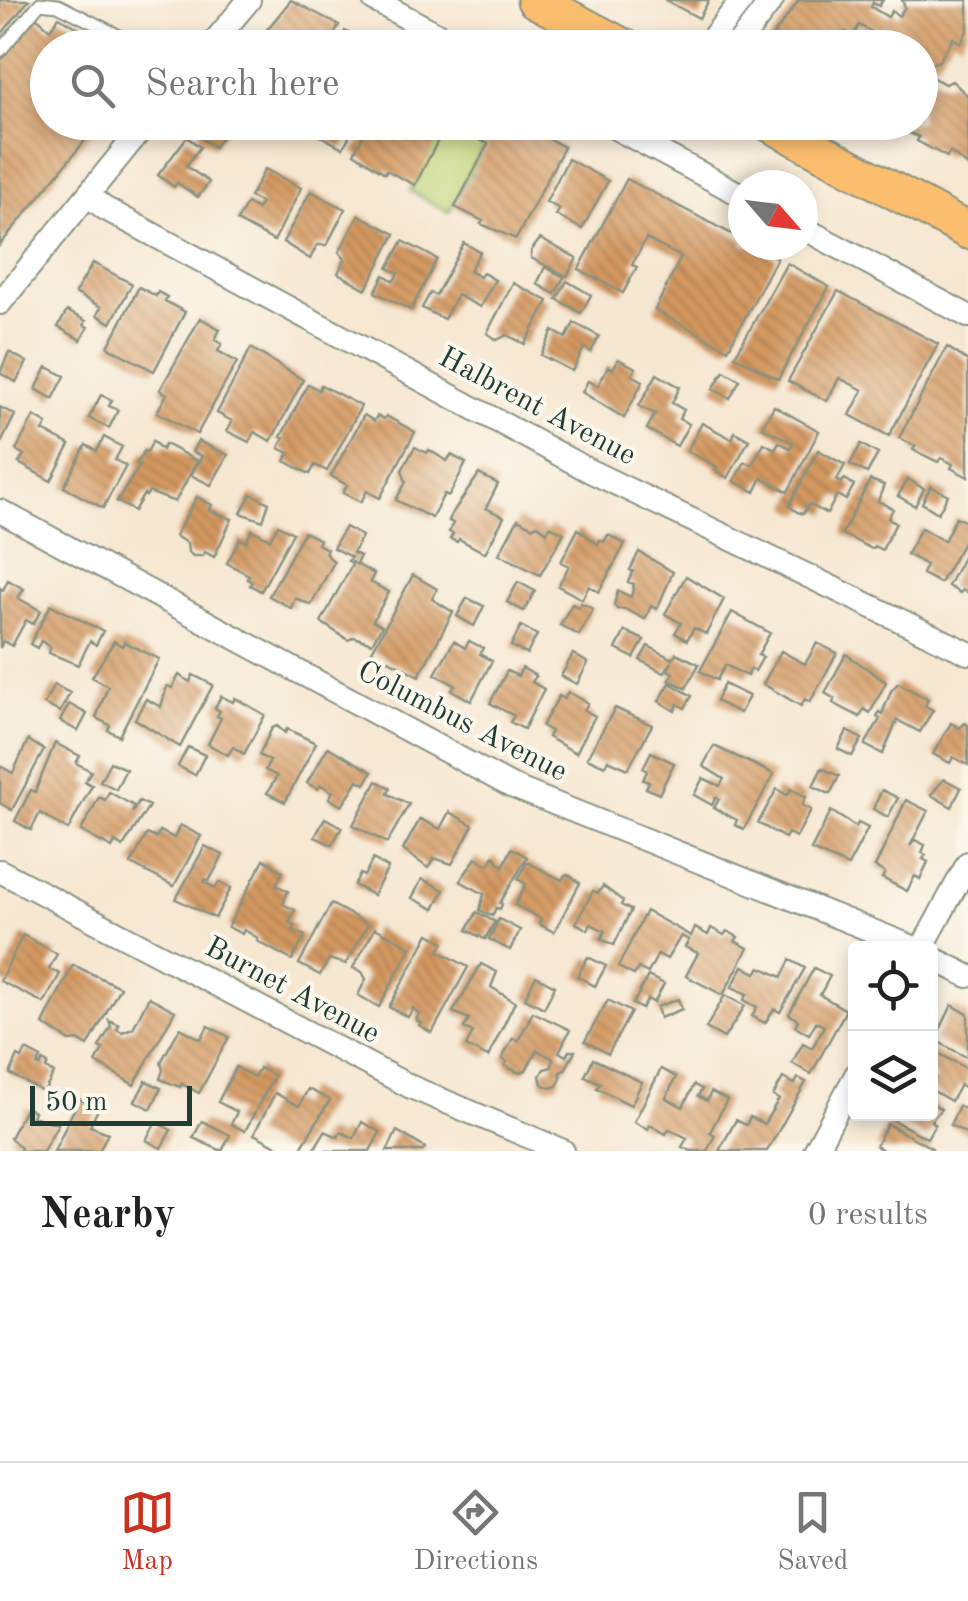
<!DOCTYPE html>
<style>
:root{--surface:#fff;--page:#f6f6f6;--text:#222;--muted:#767676;--line:#e0e0e0;--accent:#c8321e}
body{margin:0;font-family:"Old Standard TT",serif;background:var(--page);color:var(--text)}
.controls{position:absolute;right:30px;bottom:30px;display:grid;overflow:hidden;border-radius:10px;box-shadow:0 5px 15px #0003}
.controls button{width:90px;height:90px;display:grid;place-items:center;padding:0;border:0;border-bottom:2px solid var(--line);background:var(--surface);color:var(--text);font:50px sans-serif}
.compass{position:absolute;left:728px;top:170px;width:90px;height:90px;border-radius:50%;background:var(--surface);box-shadow:0 5px 15px #0003;rotate:118deg}
.scale{position:absolute;left:30px;bottom:25px;width:162px;box-sizing:border-box;padding-left:10px;border:5px solid #1f3d34;border-top:0;font-size:28px;line-height:35px;white-space:nowrap;color:#1f3d34;-webkit-text-stroke:8px #fbf7ec;paint-order:stroke}
.list{margin:0;padding:0;list-style:none}
h2{display:flex;justify-content:space-between;align-items:center;height:130px;margin:0;padding:0 40px;font-size:42px}
h2 small{font-size:32px;font-weight:400;color:var(--muted)}
.icon{flex:none;width:55px;height:55px;fill:none;stroke:currentColor;stroke-width:2;stroke-linecap:round;stroke-linejoin:round}
.map{position:relative;flex:none;width:968px;height:1151px;overflow:hidden}
.search{position:absolute;background:var(--surface);box-shadow:0 5px 15px #0003;left:30px;right:30px;top:30px;height:110px;display:flex;align-items:center;gap:25px;box-sizing:border-box;padding:0 35px;border-radius:55px;color:var(--muted);font-size:38px}
.sheet{height:310px;background:var(--surface)}
nav{display:flex;justify-content:space-around;align-items:center;box-sizing:border-box;height:140px;border-top:2px solid var(--line);background:var(--surface);font-size:28px;color:var(--muted)}
nav a{display:grid;justify-items:center;gap:5px}
nav .on{color:var(--accent)}
.map>svg:first-child{display:block}
.garden{fill:#c1d376;stroke:#708855;stroke-width:2.5}
.building{fill:url(#building-back-hatch)}
.lines{fill:none;stroke-linecap:round;stroke-linejoin:round}
.lane-casing{stroke:#8a9282;stroke-width:15}
.street-casing{stroke:#8a9282;stroke-width:26}
.primary-casing{stroke:#8a9282;stroke-width:39}
.lane{stroke:#fff;stroke-width:11}
.street{stroke:#fff;stroke-width:22}
.primary{stroke:#fbbe6e;stroke-width:35}
.labels{text-anchor:middle;dominant-baseline:central;stroke-width:8;stroke-linejoin:round;paint-order:stroke}
.street-label{font-size:30px;fill:#1f3d34;stroke:#fbf7ec}
</style>
<div class="map">
<svg width="968" height="1151" viewBox="0 0 968 1151">
<defs>
<pattern id="building-back-hatch" width="6" height="6" patternUnits="userSpaceOnUse" patternTransform="scale(2.5)"><rect width="6" height="6" fill="#d49961"/><path d="M-1 5l2 2M0 0l6 6M5-1l2 2" fill="none" stroke="#ab7e51"/></pattern>
</defs>
<rect width="100%" height="100%" fill="#fbf7ec"/>
<filter id="ink" filterUnits="userSpaceOnUse"><feTurbulence type="fractalNoise" baseFrequency=".01" numOctaves="2"/><feDisplacementMap in="SourceGraphic" scale="20" xChannelSelector="R" yChannelSelector="G"/><feConvolveMatrix kernelMatrix="1 2 1 2 8 2 1 2 1" color-interpolation-filters="sRGB"/></filter>
<filter id="wash" filterUnits="userSpaceOnUse"><feTurbulence type="fractalNoise" baseFrequency=".0048" numOctaves="4" result="noise"/><feDisplacementMap in="SourceGraphic" scale="40" xChannelSelector="R" yChannelSelector="G"/><feGaussianBlur stdDeviation="2.25" result="paint"/><feColorMatrix in="noise" values="0 0 0 0 0 0 0 0 0 0 0 0 0 0 0 0 0 1.4 0 .05"/><feComposite in="paint" operator="in"/></filter>
<g filter="url(#wash)">
<rect width="100%" height="100%" fill="#f6e7d1"/>
<path class="garden" d="M446 123 486 142 449 212 410 191Z"/>
<g id="blocks">
<path class="building" d="M0 0H29L0 36Z
M291 0 339 25 327 48H252Z
M665 0H709L699 18Z
M799 0H883L879 6 873 3 871 7 888 17 892 11 899 16 905 7 902 0H968V29L961 43 953 38 939 61 929 64 924 73 945 84 952 81 968 96V166L950 152 947 157 917 141 919 137 884 122H920V48H865L868 43 874 46 880 37 859 25 853 36 846 32 840 43 848 48H764Z
M36 17 50 29 59 17 115 48H48V122H100L0 245V61Z
M345 31 367 43 372 48H337Z
M206 122H218L227 129 214 147 197 135Z
M296 122H357L343 148 321 136 323 132 319 135Z
M370 122H518L564 147 516 239 481 224 483 221 455 207 488 144 447 123 415 185 386 170 385 173 354 153Z
M187 137 200 147 186 166 209 182 198 197 177 183 174 187 158 175Z
M568 159 608 181 582 229 556 215 560 209 546 202Z
M265 169 301 188 274 241 237 221 247 203 257 209 261 203 250 197Z
M627 179 743 240V245H752L777 258 728 349 655 310 681 257 646 239 632 265 637 267 623 293 579 269Z
M311 191 345 209 327 245H317L310 259 283 242Z
M359 215 395 234 366 289 338 273 345 259 339 252Z
M540 239 577 258 567 276 531 258V251Z
M403 241 437 259 411 310 375 292 384 275 394 281 398 273 388 268Z
M464 243 480 252 469 271 480 277 483 273 495 280 480 307 457 295 444 319 422 308 430 293 436 295Z
M93 263 132 284 111 323 97 315 101 307 75 293Z
M787 263 829 287 778 379 735 356Z
M545 267 564 277 555 294 537 284Z
M567 281 591 295 581 313 557 299Z
M513 283 548 301 525 344 507 335 497 340 487 333Z
M139 287 156 296 158 292 167 297 165 301 185 312 154 371 108 347Z
M838 291 938 344 889 436 850 415 863 390 839 378 827 401 788 381Z
M67 311 86 321 84 325 88 327 81 340 58 327Z
M200 318 220 329 215 340 222 344 218 351 237 362 197 434 157 412 167 394 160 390Z
M574 323 599 336 591 352 584 348 572 371 541 355 553 331 566 338Z
M947 347 968 361V477L951 468 953 464 941 458 938 462 913 450 915 446 899 438Z
M251 348 303 380 271 441 254 432 249 442 227 431 232 421 217 413Z
M9 352 27 362 16 382 0 373Z
M618 359 636 368 632 375 643 381 624 418 582 392 588 381 598 386 608 366 613 369Z
M47 367 65 376 53 399 36 389Z
M724 371 740 380 730 398 713 389Z
M657 374 680 387 672 403 684 410 679 419 689 424 677 446 647 429 655 414 639 406Z
M308 384 319 390 321 385 361 406 327 471 315 465 310 474 285 461 289 453 279 448 284 438 281 437Z
M101 395 112 400 109 406 118 410 109 428 89 418Z
M774 406 819 431 788 492 762 478 755 492 734 481 745 462 752 465 764 443 775 449 779 442 790 448 793 443 762 427Z
M0 407 15 415 0 445Z
M364 415 374 421 377 416 384 419 386 416 415 432 380 498 367 491 361 502 343 493 347 485 331 476Z
M34 416 47 424 43 431 70 445 51 481 19 463 24 455 16 450Z
M702 423 732 439 735 432 749 440 728 478 715 470 717 467 687 451Z
M104 437 122 447 115 460 126 466 103 508 64 487 86 445 97 451Z
M153 441 162 450 165 444 197 461 175 502 149 492 146 496 144 494 134 511 117 501 140 465 137 463 144 451 147 452Z
M198 441 228 455 211 485 191 475 202 456 192 452Z
M861 444 878 454 867 473 850 464Z
M415 447 427 453 429 450 447 461 451 455 466 463 449 496 444 494 432 518 396 500 406 482 402 470Z
M818 450 845 465 837 480 841 483 845 479 854 485 846 500 837 495 827 514 809 504 803 514 797 512 789 506Z
M479 474 498 484 486 508 504 517 485 553 459 539 457 542 450 539 453 534 449 532 453 523 449 521 451 515Z
M908 479 924 489 915 506 898 496Z
M870 480 884 485 878 501 893 509 888 518 896 523 882 550 874 546 872 549 842 534Z
M931 486 948 495 938 513 922 503Z
M251 494 269 503 263 521 241 513Z
M197 497 212 505 209 510 232 519 214 557 205 552 202 556H193L188 552 187 543 175 536Z
M956 517 968 523V534L940 583 922 574 926 565 907 554 921 528 944 541Z
M518 519 533 527 538 525 547 532 550 526 564 533 540 575 499 554Z
M278 525 293 533 261 591 250 585 252 582 247 579 249 575 227 563 240 539 246 542 252 530 270 539Z
M345 527 362 536 353 553 360 556 356 564 374 574 370 582 389 592 373 621 382 626 372 643 354 637 348 640 321 622 353 563 348 561 351 557 333 548Z
M578 529 598 544 600 540 604 542 608 535 625 544 599 592 589 586 582 599 558 586 569 566 561 562Z
M304 532 320 540 318 544 327 549 325 553 334 562 311 605 295 598 291 608 269 596Z
M968 548V593L962 590 960 593 948 586Z
M639 552 673 572 657 609 651 606 645 619 625 609H617L614 605 618 591 631 597 634 584 628 582 633 571 630 570Z
M413 575 437 589 432 599 453 612 419 676 372 651Z
M686 576 724 599 706 634 694 628 687 640 675 633 681 623 665 614Z
M8 580 24 589 18 598 41 611 33 624 26 620 12 646 3 641 0 648V588L3 590Z
M518 582 535 591 524 611 507 602Z
M467 598 484 606 474 626 457 616Z
M581 603 593 609 579 635 560 625 572 604 579 608Z
M51 605 103 631 96 645 90 641 78 665 49 653 50 647 41 641 37 648 30 644Z
M732 612 770 633 758 655 763 657 755 671 751 669 747 676 725 665 717 680 700 671Z
M521 626 537 635 527 654 511 646Z
M625 631 644 640 634 658 616 649Z
M114 641 122 646 124 642 159 659 119 736 108 730 110 725 96 718 108 686 92 677Z
M454 641 465 648 469 641 483 648 480 654 492 661 471 701 452 690 455 685 435 674Z
M817 643 837 653 810 702 805 699 801 706 763 684 781 651 805 664Z
M648 646 673 659 676 653 699 664 686 688 669 680 673 673 668 670 672 662 664 673 640 660Z
M573 654 588 663 577 684 561 676Z
M846 654 886 682 870 713 864 709 860 717 833 703 835 699 825 693Z
M522 668 536 676 532 682 544 689 524 729 510 722 514 716 490 703 507 671 518 676Z
M179 675 190 682 193 675 213 685 180 747 135 719 146 699 161 707 167 686 172 688Z
M670 683 692 696 685 708 678 704 675 711 659 701Z
M898 683 928 699 925 706 933 710 920 732 897 720 883 754 865 745 880 719 877 717 879 712 882 714 891 691Z
M724 684 749 696 740 713 716 701Z
M54 685 70 693 60 712 44 704Z
M568 692 588 703 584 710 595 716 576 753 548 737 551 731 542 726 559 696 564 699Z
M221 696 233 702 235 698 265 715 244 754 233 747 228 755 208 744 221 718 217 716 220 711 215 708Z
M69 704 87 714 78 731 60 721Z
M615 708 652 725 628 769 608 760 605 766 587 758Z
M951 723 960 728 965 723 968 725V765L953 757 950 763 933 754Z
M277 726 285 733 287 729 316 743 285 802 267 793 277 776 265 770 270 761 259 755 272 728Z
M847 731 862 739 852 756 838 749Z
M28 740 44 750 12 810 0 803V766L13 773Z
M55 743 80 756 76 763 91 771 85 782 92 785 68 830 40 813 31 830 15 821 31 790 35 792Z
M714 746 774 774 744 829 735 825 737 820 714 808 719 799 716 797 712 805 694 795 703 778 720 786 724 779 703 766Z
M188 747 205 755 195 775 178 766Z
M328 747 372 772 365 784 358 780 342 806 329 798 333 792 321 785 318 789 307 783Z
M651 752 674 763 659 794 646 788 649 782 643 780 647 771 643 768Z
M110 762 126 769 116 789 100 781Z
M822 768 839 776 830 794 813 786Z
M944 779 961 788 952 807 931 795Z
M377 781 390 788 388 794 409 804 387 843 353 825Z
M777 789 787 795 791 789 806 797 802 805 811 810 796 837 788 833 785 838 758 823Z
M882 790 898 798 888 817 873 809Z
M109 792 134 806 132 813 139 801 149 806 123 847 115 842 112 848 81 831 99 797 105 800Z
M906 800 928 811 910 846 915 840 925 845 922 853 926 855 923 859 928 862 920 879 915 876 907 891 882 878 885 873 875 867Z
M831 811 856 827 858 823 868 828 848 866 811 850Z
M449 812 473 825 452 864 434 858 428 868 403 850 420 819 440 829Z
M325 818 342 827 332 845 315 837Z
M180 825 201 836 174 886 131 864 147 834 156 838 160 831 174 838Z
M205 846 223 855 209 881 205 879 204 882 215 888 219 882 231 888 215 918 176 899Z
M512 848 527 857 500 903 502 904 500 909 496 908 492 916 480 910 484 894 460 881 476 858 489 865 494 856 503 867Z
M264 859 283 872 276 885 288 891 283 904 295 910 289 922 296 926 293 930 305 936 292 960 257 941 258 938 244 930 242 934 228 927Z
M373 859 388 868 373 895 354 885 360 874 364 876Z
M527 862 562 880 565 875H569L580 883 554 932 539 924 541 919 515 905 526 884 518 879Z
M422 879 444 890 434 909 412 898Z
M603 886 623 901 621 905 631 910 614 945 601 939 605 931 591 924 588 930 576 923 593 891 598 893Z
M331 904 368 924 346 964 329 959 320 975 299 964Z
M646 911 691 936 695 928 708 935 711 928 724 935 727 931 738 937 735 941 748 948 723 995 686 976 698 953 685 947 689 940 681 936 667 959 658 954 648 973 638 968 634 975 618 967Z
M477 912 495 922 485 939 467 930Z
M499 919 520 930 510 950 489 939Z
M375 928 411 947 379 1007 358 995 366 979 362 972 353 968Z
M429 934 444 942 439 951 468 967 432 1033 419 1025 421 1023 416 1020 419 1014 413 1008 408 1017 389 1007Z
M23 935 57 954 49 969 60 974 44 1003 0 981Z
M588 957 606 966 595 986 577 976Z
M790 960 805 968 780 1012 774 1009 765 1023 752 1016 757 1007 744 1000 747 994 732 987 743 966 756 973 760 967 782 977Z
M481 964 497 972 491 987 515 1002 488 1057 466 1046 473 1032 464 1028 469 1019 453 1012Z
M73 965 120 987 88 1046 78 1040 70 1041 43 1024Z
M814 968 830 976 820 995 846 1010 811 1074 792 1063 803 1043 812 1048 824 1026 816 1022 809 1034 795 1026 798 1020 789 1014Z
M536 976 555 986 544 1008 525 998Z
M648 976 664 984 654 1003 648 999 642 1009 633 1004Z
M725 995 745 1006 724 1038 706 1028Z
M149 997 175 1011 134 1085 96 1062 103 1049 99 1047 111 1026 109 1020 119 1025 117 1029 122 1032 133 1028Z
M678 999 682 1009 660 1018 657 1007Z
M608 1000 631 1012 608 1054 585 1041Z
M952 1005 968 1014V1058L935 1040Z
M533 1012 570 1030 559 1052 566 1056 569 1051H575L565 1070 560 1072 561 1078 557 1086 550 1088 542 1084 540 1076 544 1069 552 1067 553 1059 537 1050 526 1070 520 1073 505 1066 507 1062 502 1059 513 1038 518 1041Z
M208 1026 229 1037 199 1093 182 1084 180 1087 160 1079 163 1070 161 1062 180 1028 201 1039Z
M930 1049 968 1069V1080L964 1087 960 1085 951 1101 930 1089 936 1077 930 1074Z
M26 1050 41 1058 37 1065 40 1066 43 1061 48 1064 46 1069 54 1073 44 1092 10 1074 18 1056 22 1058Z
M593 1059 642 1082 631 1105 597 1088 600 1083 585 1076Z
M236 1067 254 1077 259 1068 274 1076 245 1131 231 1124 237 1112 218 1102Z
M661 1069 676 1077 666 1098 683 1107 694 1085 702 1089 698 1096 707 1101 711 1092 727 1100 710 1132 715 1135 707 1151H691L682 1147 687 1138 669 1129 666 1134 650 1125 648 1129 634 1122Z
M783 1078 795 1084 798 1078 806 1082 767 1151H719L736 1120 746 1125 750 1117 764 1124 779 1099 773 1096Z
M146 1081 161 1088 151 1109 135 1101Z
M308 1089 330 1100 299 1151H286L254 1134 275 1093 299 1106Z
M79 1099 98 1109 90 1126 108 1133 99 1151H54Z
M930 1102 941 1109 931 1121 935 1124 927 1138 893 1120 897 1114H930Z
M959 1106 968 1110V1134L950 1125Z
M26 1107 34 1112 32 1116 58 1124 43 1151H20L21 1148 10 1138Z
M202 1121 230 1135 222 1151 193 1138Z
M156 1122 171 1130 161 1148 146 1140Z
M362 1122 380 1132 370 1151H313L325 1131 338 1137 341 1132 354 1138Z
M887 1124 932 1148 931 1151H885L876 1146Z
M397 1131 425 1148 423 1151H387Z"/>
</g>
</g>
<g filter="url(#ink)">
<use href="#blocks" fill-opacity="0" stroke="#8a9282" stroke-width="2.5"/>
<g class="lines">
<defs>
<path id="lane" d="M0 51 40 3 58 5 143 48"/>
<path id="street" d="M374 0 463 48
M209 48 249 0
M710 48 714 36 742 0
M735 48 772 0
M604 122 743 196
M88 195 104 208 590 471 968 653
M803 228 968 316
M0 303 147 122
M0 511 511 786 915 948
M0 871 411 1087 563 1151
M922 948 968 863
M930 957 968 976
M815 1151 856 1075"/>
<path id="primary" d="M535 0 626 48
M767 122 968 231"/>
</defs>
<use href="#lane" class="lane-casing"/>
<use href="#street" class="street-casing"/>
<use href="#primary" class="primary-casing"/>
<use href="#lane" class="lane"/>
<use href="#street" class="street"/>
<use href="#primary" class="primary"/>
</g>
</g>
<g class="labels">
<g class="street-label">
<text transform="translate(537 407) rotate(28)">Halbrent Avenue</text>
<text transform="translate(462 722) rotate(27)">Columbus Avenue</text>
<text transform="translate(292 991) rotate(28)">Burnet Avenue</text>
</g>
</g>
</svg>
<div class="controls">
<button><svg class="icon" aria-label="locate" viewBox="0 0 24 24"><circle cx="12" cy="12" r="6"/><path d="M12 2v4M12 18v4M2 12h4M18 12h4"/></svg></button>
<button><svg class="icon" aria-label="layers" viewBox="0 0 24 24"><path d="M12 4l9 5-9 5-9-5zM3 14l9 5 9-5"/></svg></button>
</div>
<svg class="compass" viewBox="-18 -18 36 36"><path d="M0-13l5 13h-10z" fill="#e53935"/><path d="M0 13l5-13h-10z" fill="#767676"/></svg>
<div class="scale">50 m</div>
<div class="search"><svg class="icon" aria-label="search" viewBox="0 0 24 24"><circle cx="10" cy="10" r="6"/><path d="M15 15l6 6"/></svg>Search here</div>
</div>
<section class="sheet">
<h2>Nearby<small>0 results</small></h2>
<ul class="list">
</ul>
</section>
<nav>
<a class="on"><svg class="icon" aria-label="map" viewBox="0 0 24 24"><path d="M3 6l6-2 6 2 6-2v14l-6 2-6-2-6 2zM9 4v14M15 6v14"/></svg>Map</a>
<a><svg class="icon" aria-label="directions" viewBox="0 0 24 24"><path d="M12 3l9 9-9 9-9-9zM9 14v-3h6M13 9l2 2-2 2"/></svg>Directions</a>
<a><svg class="icon" aria-label="saved" viewBox="0 0 24 24"><path d="M7 4h10v16l-5-4-5 4z"/></svg>Saved</a>
</nav>
